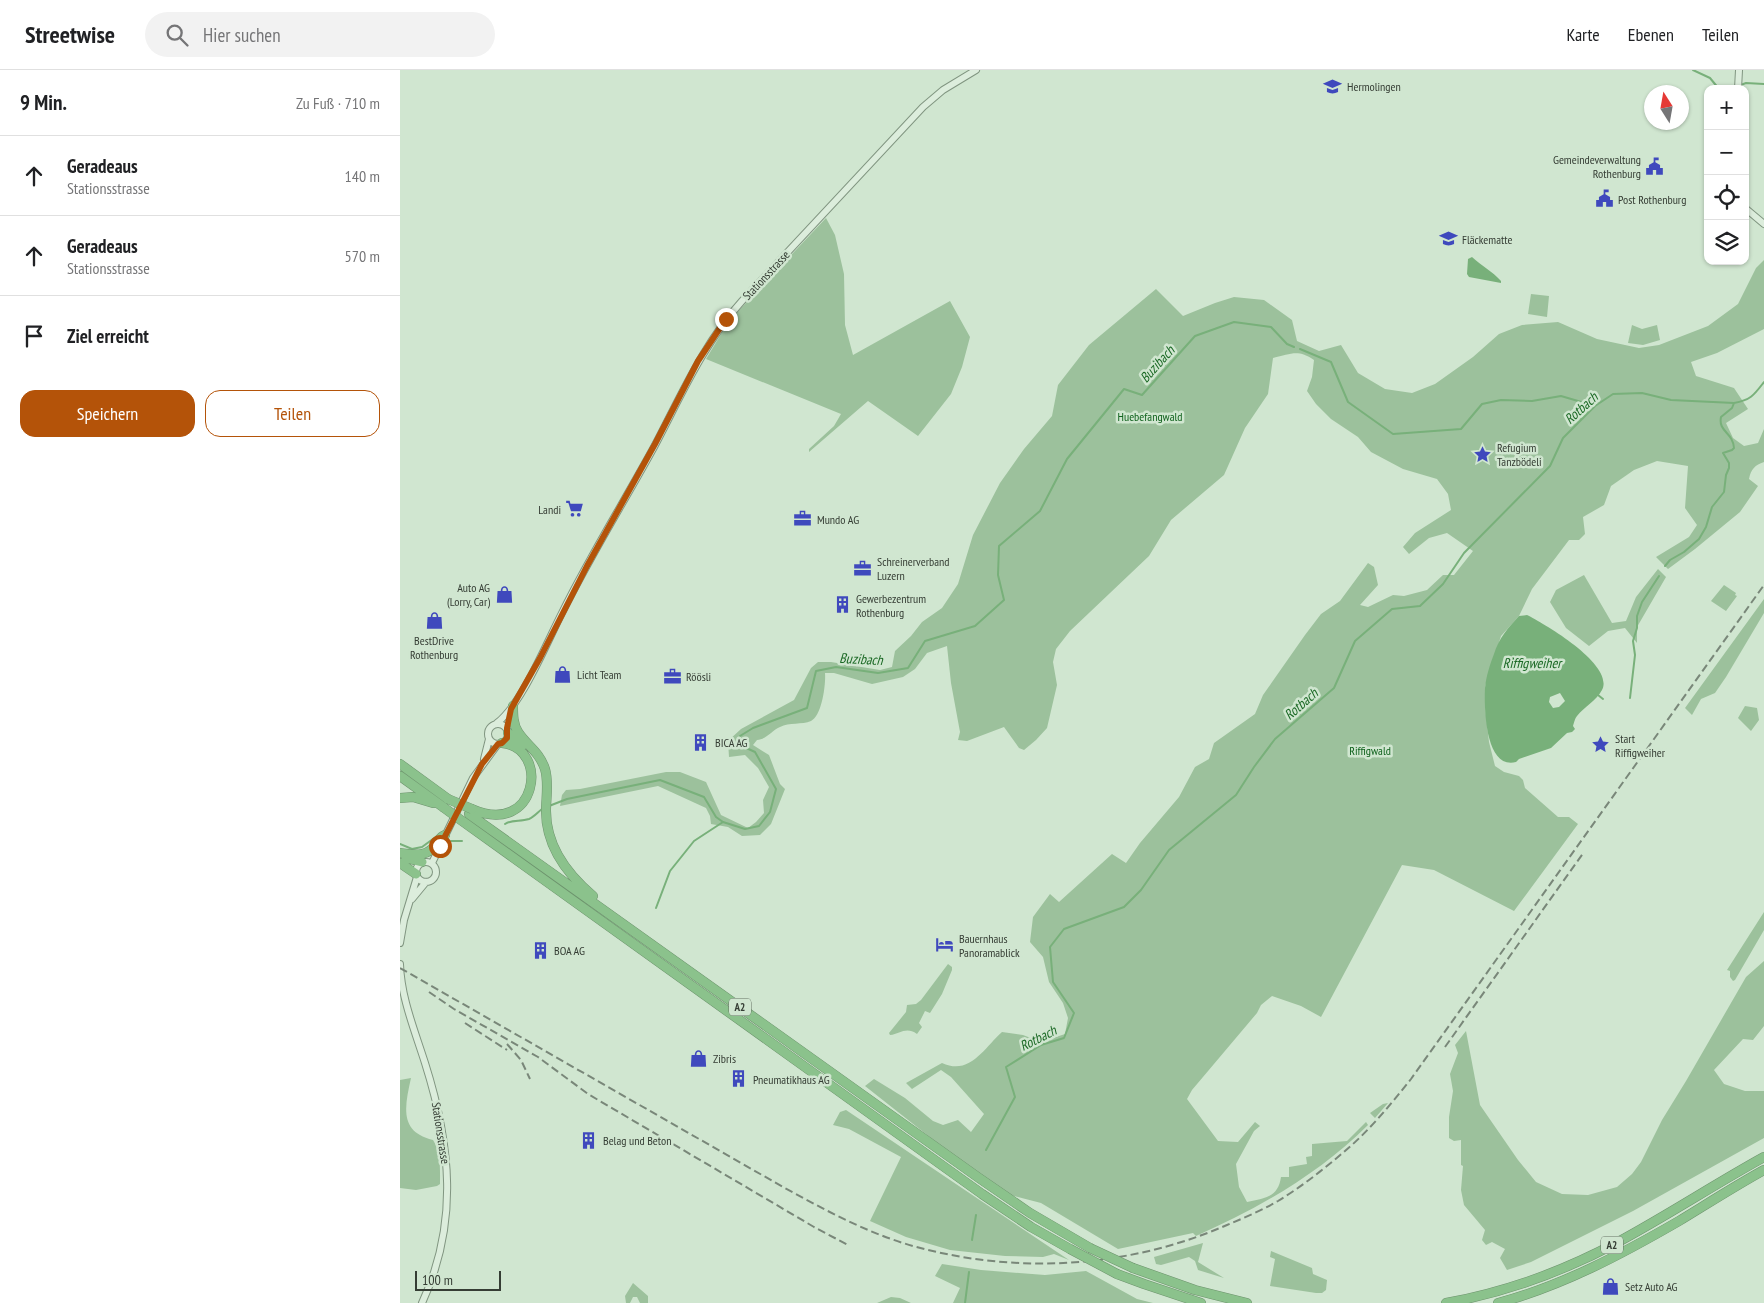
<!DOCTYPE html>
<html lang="de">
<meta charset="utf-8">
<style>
:root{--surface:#fff;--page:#f2f2f2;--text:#202124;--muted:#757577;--line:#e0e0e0;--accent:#b45309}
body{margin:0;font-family:"PT Sans Narrow",sans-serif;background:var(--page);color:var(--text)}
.controls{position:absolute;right:15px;top:15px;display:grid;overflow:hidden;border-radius:10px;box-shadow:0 1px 4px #0004}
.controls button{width:45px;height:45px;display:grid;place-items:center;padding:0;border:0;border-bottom:1px solid var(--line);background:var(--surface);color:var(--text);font:25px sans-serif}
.compass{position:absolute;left:1244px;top:15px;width:45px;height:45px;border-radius:50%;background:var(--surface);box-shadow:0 1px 4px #0004;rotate:349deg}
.scale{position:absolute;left:15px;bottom:12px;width:86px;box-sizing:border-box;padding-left:5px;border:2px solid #353d34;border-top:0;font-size:14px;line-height:18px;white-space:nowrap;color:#353d34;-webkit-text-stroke:4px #d0e6d0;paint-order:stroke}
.stop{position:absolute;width:15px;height:15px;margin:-11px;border:4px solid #b45309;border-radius:50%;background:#fff}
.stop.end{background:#b45309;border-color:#fff;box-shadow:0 1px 5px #0008}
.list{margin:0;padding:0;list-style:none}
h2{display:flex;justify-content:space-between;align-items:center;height:65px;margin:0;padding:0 20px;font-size:21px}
h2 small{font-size:16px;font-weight:400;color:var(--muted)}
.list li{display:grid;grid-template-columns:32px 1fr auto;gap:15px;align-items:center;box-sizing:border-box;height:80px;padding:0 20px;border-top:1px solid var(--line)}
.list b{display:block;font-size:19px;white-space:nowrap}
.list p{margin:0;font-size:16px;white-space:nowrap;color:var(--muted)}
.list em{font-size:16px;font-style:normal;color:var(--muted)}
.actions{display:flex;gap:10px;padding:15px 20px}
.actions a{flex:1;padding:11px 0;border:1px solid var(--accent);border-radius:15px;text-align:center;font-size:18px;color:var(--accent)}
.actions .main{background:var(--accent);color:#fff}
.icon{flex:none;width:28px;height:28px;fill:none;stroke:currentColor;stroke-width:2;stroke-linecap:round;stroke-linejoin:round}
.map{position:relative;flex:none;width:1364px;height:1233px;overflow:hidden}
header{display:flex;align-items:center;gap:30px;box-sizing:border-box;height:70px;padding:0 25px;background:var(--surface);border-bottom:1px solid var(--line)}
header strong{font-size:24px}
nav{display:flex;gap:28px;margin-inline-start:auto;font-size:18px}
.search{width:350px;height:45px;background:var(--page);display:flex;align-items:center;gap:12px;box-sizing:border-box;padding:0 18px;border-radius:28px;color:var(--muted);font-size:19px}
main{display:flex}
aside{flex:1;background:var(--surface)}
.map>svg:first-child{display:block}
.green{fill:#9cc19c}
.water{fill:#78b07a;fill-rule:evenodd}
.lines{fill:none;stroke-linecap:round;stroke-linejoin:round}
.stream{stroke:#78b07a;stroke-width:2}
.secondary-casing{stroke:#809580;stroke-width:8}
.highway-casing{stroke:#6d936d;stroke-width:10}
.secondary{stroke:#dceddc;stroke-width:6}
.highway{stroke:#8bc28c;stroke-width:9}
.rail{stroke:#798779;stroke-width:2;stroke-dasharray:8 4;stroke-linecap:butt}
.highway-bridge-casing{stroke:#6d936d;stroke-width:10;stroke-linecap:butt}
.highway-bridge{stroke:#8bc28c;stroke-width:9}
.route{stroke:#b45309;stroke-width:6}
.labels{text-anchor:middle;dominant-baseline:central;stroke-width:5;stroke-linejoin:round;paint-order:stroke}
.shield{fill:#d0e6d0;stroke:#647063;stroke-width:1}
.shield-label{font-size:11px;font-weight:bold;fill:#353d34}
.poi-label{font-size:12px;fill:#353d34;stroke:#d0e6d0;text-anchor:start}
.street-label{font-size:12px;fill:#353d34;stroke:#d0e6d0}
.park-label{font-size:12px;fill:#10621d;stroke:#d0e6d0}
.water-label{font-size:14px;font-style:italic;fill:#1b6925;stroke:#d0e6d0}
</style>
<header>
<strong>Streetwise</strong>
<div class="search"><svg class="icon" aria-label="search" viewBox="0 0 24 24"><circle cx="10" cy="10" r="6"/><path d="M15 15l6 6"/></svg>Hier suchen</div>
<nav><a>Karte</a><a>Ebenen</a><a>Teilen</a></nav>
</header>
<main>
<aside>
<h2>9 Min.<small>Zu Fuß · 710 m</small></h2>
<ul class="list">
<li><svg class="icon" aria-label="ahead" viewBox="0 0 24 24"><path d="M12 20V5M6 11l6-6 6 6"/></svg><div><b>Geradeaus</b><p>Stationsstrasse</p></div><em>140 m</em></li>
<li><svg class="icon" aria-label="ahead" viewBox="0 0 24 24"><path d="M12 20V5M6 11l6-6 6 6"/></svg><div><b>Geradeaus</b><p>Stationsstrasse</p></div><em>570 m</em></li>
<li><svg class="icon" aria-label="arrive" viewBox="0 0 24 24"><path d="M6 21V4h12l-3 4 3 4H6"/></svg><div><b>Ziel erreicht</b></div></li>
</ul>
<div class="actions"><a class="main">Speichern</a><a>Teilen</a></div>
</aside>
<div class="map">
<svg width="1364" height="1233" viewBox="0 0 1364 1233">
<rect width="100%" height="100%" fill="#d0e6d0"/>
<path class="green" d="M426 148 435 165 444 204 445 255 453 285 550 231 570 267 562 297 551 324 518 366 468 331 409 382V379L434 356 441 344 306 289 329 251Z
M1364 190V259L1317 283 1291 292 1296 306 1334 318 1348 339 1326 353 1333 368 1344 376 1358 373 1364 359V392C1355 395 1351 399 1349 409L1358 416 1340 442 1295 479 1268 499 1256 487 1289 467 1297 455 1285 438 1288 396 1257 391 1234 400 1211 416 1204 435 1183 447 1185 464 1179 470H1169L1132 519 1119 546 1101 566 1085 616V637L1089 672 1095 696 1104 702 1119 706 1123 710 1125 718 1158 747H1169L1178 754 1114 841 1034 800 1002 795 921 947 901 936 872 926 861 935 857 943 792 1020 787 1029 818 1071 838 1072 855 1052 860 1056 854 1061 836 1094 839 1117 847 1132C864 1128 878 1128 881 1107H889V1097L907 1094 906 1087 912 1086V1074L947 1071 966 1052 968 1055C919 1104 859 1138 796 1166L793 1163 718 1179 641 1133 610 1125 536 1072 465 1016 474 1009 505 1028 533 1051 543 1055 558 1050 571 1062 584 1044 551 1007 541 1000 512 1019 506 1013 542 993C570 1006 584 978 602 962L623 965 641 972 665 964 668 948 663 933 649 912 643 887 630 872 633 847 650 824 659 832 712 784 726 793 740 773 779 727 795 697 809 689 814 673 855 644 863 625 905 565 921 544 940 531 968 493 974 497 978 515 960 535 968 537 993 525 1004 526 1027 520 1043 505H1054L1073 481 1047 463 1029 468 1009 484 1003 477 1015 463 1051 440 1048 424 1037 409 1003 399 971 382 958 367 931 349 916 334 907 321 912 307 914 290C898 279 891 284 873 288L868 324 845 358 824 405 771 450 749 486 670 561 656 579 653 592 657 615 647 658 636 670 624 680 619 678 604 657 567 671 558 670 560 662 551 613 547 576 527 583 515 599 503 607 472 614 434 603H425C426 614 422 646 411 651 402 655 389 652 380 657 371 661 367 669 357 670L353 675 369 685 380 714 385 719 371 754 360 765 342 766 328 757 311 754 310 746 306 738 258 716 160 736 162 725 166 720 180 719 266 702H280L306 712 321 745 348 758 356 752 364 743 363 730 369 717 358 698 345 685 329 687 328 671 341 659 394 630 411 598 418 592H431L480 600 492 597 495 581 511 566 522 552 542 538 558 514 573 465 600 413 624 379 652 346 658 315 689 275 756 219 783 246 815 233 834 227 864 230 892 250 897 271 919 281 941 275 958 303 985 319 1012 323 1035 314 1073 287 1099 264 1122 255 1158 252 1197 269 1239 278 1259 275 1308 256 1338 234 1356 198Z
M1131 224 1149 226 1147 247 1128 244Z
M1232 255 1242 259 1257 255 1260 270 1243 275 1228 273Z
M1258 499 1266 507 1237 557V573L1225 558 1208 561 1189 576 1166 558 1150 532 1156 520 1184 505 1212 553 1226 551 1236 527Z
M1324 515 1336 523 1335 525 1337 526 1326 541 1311 531Z
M1364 529V543L1326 607 1315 623 1301 629 1292 645 1285 638Z
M1345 636 1357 638 1359 650 1351 661 1338 648Z
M1364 842V860L1335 910 1333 911 1330 907V901L1327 900Z
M1364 891V956L1353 970 1343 969 1314 1000 1324 1014 1345 1021H1364V1068L1233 1141 1131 1192 1107 1200 1100 1188 1105 1179 1092 1172 1086 1175 1082 1170 1085 1160 1064 1135 1061 1120 1063 1096 1061 1095V1070L1054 1071 1049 1068V1047L1053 1021 1050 1004 1058 983 1055 975 1066 961 1080 1035 1118 1090 1136 1112 1162 1124 1188 1125 1217 1117 1232 1104 1241 1092 1262 1050 1286 1011 1346 907Z
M548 894 552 897V900L542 924 530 943 525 941 519 953 522 957 517 964C506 956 500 964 490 965L489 963 506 942 507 935 516 934 521 930Z
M11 1008C4 1039 0 1062 33 1070 41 1082 40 1099 40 1114L37 1116 16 1120 0 1118V1010Z
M988 1033 975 1048 970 1043 983 1034Z
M446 1040 657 1182 669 1190 654 1184 643 1187 605 1186 550 1180 506 1167 470 1151 501 1087 449 1059 433 1055 440 1042Z
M803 1173 798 1192 824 1208 798 1200 795 1191 789 1187 761 1195 756 1194 754 1187Z
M871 1181 912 1198 913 1204 927 1210 926 1220 922 1223H916L870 1216 875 1189 870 1187Z
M542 1194 581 1200 645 1205 686 1201 737 1229 753 1233H553L560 1218 535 1206Z
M233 1213 248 1226V1233H240L237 1227H233L230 1233H226L225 1226Z
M491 1227 500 1228 511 1233H477Z"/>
<path class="water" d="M1072 187C1082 196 1092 201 1101 211V213L1069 207 1067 204 1068 189Z
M1127 545C1145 554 1215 595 1202 620 1196 631 1184 637 1177 646 1175 648 1174 653 1173 656L1175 659 1172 662 1167 663 1151 678 1119 689 1116 692C1085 700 1084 637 1085 618 1086 607 1090 594 1094 584 1099 568 1108 558 1119 546ZM1160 623 1165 631 1159 637 1153 638 1149 632 1150 627Z"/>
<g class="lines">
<path class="stream" d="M1293 0 1310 8 1319 19
M1330 19 1346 13 1364 14
M900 279 931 292 948 332 993 364 1061 359 1082 334 1101 330 1132 331 1161 326 1195 336
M1265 496 1270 490 1284 482 1299 469 1306 457 1312 437 1324 422 1326 405 1329 398V393L1323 383 1332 380 1334 378C1333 362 1318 362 1321 347L1332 338 1334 333
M1198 625 1203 629
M1230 628 1235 585 1233 571 1237 558V546L1242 532 1259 506
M149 736 167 729 260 710 304 727 316 747 323 752 345 759 359 756 370 742 376 719 355 682 342 676 340 666 353 658 407 638 416 601 436 597 478 603 508 598 525 571 575 556 604 530 598 505 599 476 640 441 667 389 724 319 742 325 795 266 834 252 871 257 887 274 894 277
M105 754C112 749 120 752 129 749 134 747 138 742 142 739
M51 771H62
M0 774 12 779 22 777 37 766
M256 838 270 801 294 771 323 752
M586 1080 615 1027 606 997 641 975 664 968 674 943 653 912 650 877 664 859 724 837 741 820 769 780 836 725 854 697 875 669 934 618 955 571 992 539 1020 536 1043 514 1064 483 1150 396 1163 368 1195 336 1213 324 1242 323 1271 330 1334 333C1351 330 1354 325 1364 312
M572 1170 576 1145
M565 1233 569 1202"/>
<defs>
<path id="secondary" d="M1338 19 1339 0
M1345 138 1364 154
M97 653C122 634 147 572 162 543 190 486 224 432 254 377 281 326 303 274 342 231L523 37 543 20 576 0
M88 664a10 10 0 1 1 20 0a10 10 0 1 1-20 0Z
M84 689 89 669
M16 802a10 10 0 1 1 20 0a10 10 0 1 1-20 0Z
M32 793 73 708 98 674
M12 829 26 812
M0 873 4 850 17 807
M0 894C1 928 15 961 25 993 51 1075 59 1153 22 1233"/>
<path id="highway" d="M113 636C113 645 113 654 118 662 127 676 139 681 145 699 149 712 146 728 146 741 146 777 167 804 193 826
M108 663 123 675
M0 694 48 729
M0 706 43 737
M0 728 13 727 33 733
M72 739C137 768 151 678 102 673
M69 744 579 1108 630 1143 690 1178
M58 748 582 1124 631 1157 670 1179
M0 783C15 785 27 788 37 773 40 769 40 767 45 765
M6 788 22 792
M0 793 16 804
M733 1198 795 1220 847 1233
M717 1204 744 1214 801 1233
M1046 1233C1107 1222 1164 1201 1218 1172 1268 1145 1315 1114 1364 1087
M1098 1233C1162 1216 1222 1184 1279 1151 1307 1134 1335 1116 1364 1100"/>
</defs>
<use href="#secondary" class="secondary-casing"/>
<use href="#highway" class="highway-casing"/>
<use href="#secondary" class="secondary"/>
<use href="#highway" class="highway"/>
<path class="rail" d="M0 898 383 1117C425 1140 467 1163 513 1176 617 1205 728 1198 827 1155 844 1148 862 1140 878 1131 901 1117 924 1099 945 1081 970 1060 991 1034 1011 1009L1364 515
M29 922 54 939 138 987 188 1024 414 1157 448 1175
M65 953 107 980
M107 974 121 990 130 1009
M1045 977 1184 782"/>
<defs>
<path id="highway-bridge" d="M48 729 72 739
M43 737 58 748
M690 1178 733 1198
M670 1179 717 1204"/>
</defs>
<use href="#highway-bridge" class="highway-bridge-casing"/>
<use href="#highway-bridge" class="highway-bridge"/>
</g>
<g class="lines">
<path class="route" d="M40 776 82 694 98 674 102 673 107 668V658L111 639 140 588 187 496 255 374 298 291 326 249"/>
</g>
<defs>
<symbol id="school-bare" viewBox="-9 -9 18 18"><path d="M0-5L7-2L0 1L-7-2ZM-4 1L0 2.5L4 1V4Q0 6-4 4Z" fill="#3f49bd" stroke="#d0e6d0" stroke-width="2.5" paint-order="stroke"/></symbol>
<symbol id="civic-bare" viewBox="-9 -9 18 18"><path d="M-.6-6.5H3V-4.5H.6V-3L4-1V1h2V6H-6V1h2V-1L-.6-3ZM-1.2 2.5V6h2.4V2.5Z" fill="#3f49bd" stroke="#d0e6d0" stroke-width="2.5" paint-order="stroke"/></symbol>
<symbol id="sight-bare" viewBox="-9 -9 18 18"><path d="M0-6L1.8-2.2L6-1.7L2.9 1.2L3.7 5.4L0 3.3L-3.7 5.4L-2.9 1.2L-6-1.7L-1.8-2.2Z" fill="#3f49bd" stroke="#d0e6d0" stroke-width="2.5" paint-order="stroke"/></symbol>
<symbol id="supermarket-bare" viewBox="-9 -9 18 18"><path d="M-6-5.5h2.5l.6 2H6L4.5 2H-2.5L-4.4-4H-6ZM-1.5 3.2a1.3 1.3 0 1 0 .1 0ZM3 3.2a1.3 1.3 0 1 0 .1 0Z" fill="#3f49bd" stroke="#d0e6d0" stroke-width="2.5" paint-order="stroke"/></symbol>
<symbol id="office-bare" viewBox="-9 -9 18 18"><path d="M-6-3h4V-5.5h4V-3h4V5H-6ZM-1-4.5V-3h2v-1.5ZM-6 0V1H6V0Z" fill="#3f49bd" stroke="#d0e6d0" stroke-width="2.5" paint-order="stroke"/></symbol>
<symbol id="shop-bare" viewBox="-9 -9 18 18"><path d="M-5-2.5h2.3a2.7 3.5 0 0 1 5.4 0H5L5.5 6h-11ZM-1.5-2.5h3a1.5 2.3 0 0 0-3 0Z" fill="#3f49bd" stroke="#d0e6d0" stroke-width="2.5" paint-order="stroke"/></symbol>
<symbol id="building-bare" viewBox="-9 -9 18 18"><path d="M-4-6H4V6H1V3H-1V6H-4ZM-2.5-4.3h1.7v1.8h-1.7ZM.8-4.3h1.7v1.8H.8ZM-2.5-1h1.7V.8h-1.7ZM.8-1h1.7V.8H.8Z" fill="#3f49bd" stroke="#d0e6d0" stroke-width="2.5" paint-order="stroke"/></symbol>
<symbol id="hotel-bare" viewBox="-9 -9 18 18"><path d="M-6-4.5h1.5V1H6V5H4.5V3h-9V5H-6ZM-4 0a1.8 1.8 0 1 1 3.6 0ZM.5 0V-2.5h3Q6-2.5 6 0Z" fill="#3f49bd" stroke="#d0e6d0" stroke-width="2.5" paint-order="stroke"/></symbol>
</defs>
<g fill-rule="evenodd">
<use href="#school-bare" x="920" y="4" width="25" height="25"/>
<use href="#civic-bare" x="1242" y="84" width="25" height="25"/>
<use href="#civic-bare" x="1192" y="116" width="25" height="25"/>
<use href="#school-bare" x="1036" y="156" width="25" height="25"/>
<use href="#sight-bare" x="1070" y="372" width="25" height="25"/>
<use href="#supermarket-bare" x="162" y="426" width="25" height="25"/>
<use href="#office-bare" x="390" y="436" width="25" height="25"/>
<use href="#office-bare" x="450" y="486" width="25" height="25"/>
<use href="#shop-bare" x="92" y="512" width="25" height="25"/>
<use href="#building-bare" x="430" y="522" width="25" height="25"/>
<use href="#shop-bare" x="22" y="538" width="25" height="25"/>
<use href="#shop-bare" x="150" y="592" width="25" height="25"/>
<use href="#office-bare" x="260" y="594" width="25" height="25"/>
<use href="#building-bare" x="288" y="660" width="25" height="25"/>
<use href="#sight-bare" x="1188" y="662" width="25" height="25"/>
<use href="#hotel-bare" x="532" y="862" width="25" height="25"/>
<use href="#building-bare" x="128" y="868" width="25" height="25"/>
<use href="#shop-bare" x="286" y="976" width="25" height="25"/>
<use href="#building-bare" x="326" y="996" width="25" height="25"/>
<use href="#building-bare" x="176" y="1058" width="25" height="25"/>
<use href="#shop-bare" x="1198" y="1204" width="25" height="25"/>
</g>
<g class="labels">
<g class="shield">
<rect x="329" y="928.5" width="22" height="17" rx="4"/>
<rect x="1201" y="1166.5" width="22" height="17" rx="4"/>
</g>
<g class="shield-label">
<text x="340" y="937">A2</text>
<text x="1212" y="1175">A2</text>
</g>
<g class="poi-label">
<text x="947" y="16">Hermolingen</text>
<text x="1241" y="89" text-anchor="end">Gemeindeverwaltung<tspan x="1241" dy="14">Rothenburg</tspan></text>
<text x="1218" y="129">Post Rothenburg</text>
<text x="1062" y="169">Fläckematte</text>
<text x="1097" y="377">Refugium<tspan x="1097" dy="14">Tanzbödeli</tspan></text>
<text x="161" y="439" text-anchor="end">Landi</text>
<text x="417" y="449">Mundo AG</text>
<text x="477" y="491">Schreinerverband<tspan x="477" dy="14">Luzern</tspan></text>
<text x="90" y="517" text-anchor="end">Auto AG<tspan x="90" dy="14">(Lorry, Car)</tspan></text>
<text x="456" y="528">Gewerbezentrum<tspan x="456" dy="14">Rothenburg</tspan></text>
<text x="34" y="570" text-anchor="middle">BestDrive<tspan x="34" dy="14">Rothenburg</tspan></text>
<text x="177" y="604">Licht Team</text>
<text x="286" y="606">Röösli</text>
<text x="1215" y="668">Start<tspan x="1215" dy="14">Riffigweiher</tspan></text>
<text x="315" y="672">BICA AG</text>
<text x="559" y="868">Bauernhaus<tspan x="559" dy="14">Panoramablick</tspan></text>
<text x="154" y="880">BOA AG</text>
<text x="313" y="988">Zibris</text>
<text x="353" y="1009">Pneumatikhaus AG</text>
<text x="203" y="1070">Belag und Beton</text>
<text x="1225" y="1216">Setz Auto AG</text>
</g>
<g class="street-label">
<text transform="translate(366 205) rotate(-47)">Stationsstrasse</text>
<text transform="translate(41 1063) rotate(81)">Stationsstrasse</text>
</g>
<g class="park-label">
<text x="750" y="346">Huebefangwald</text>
<text x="970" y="680">Riffigwald</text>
</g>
<g class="water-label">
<text transform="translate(757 294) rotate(-48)">Buzibach</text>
<text transform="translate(1181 338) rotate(-42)">Rotbach</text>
<text transform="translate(461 589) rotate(3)">Buzibach</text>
<text x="1132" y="593">Riffigweiher</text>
<text transform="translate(901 634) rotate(-41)">Rotbach</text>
<text transform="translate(638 968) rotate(-27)">Rotbach</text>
</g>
</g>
</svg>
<div class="controls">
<button>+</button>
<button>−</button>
<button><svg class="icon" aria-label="locate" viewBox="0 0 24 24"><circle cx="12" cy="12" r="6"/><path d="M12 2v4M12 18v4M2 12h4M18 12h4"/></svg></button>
<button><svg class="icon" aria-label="layers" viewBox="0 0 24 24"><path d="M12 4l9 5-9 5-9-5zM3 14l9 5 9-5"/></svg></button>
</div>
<svg class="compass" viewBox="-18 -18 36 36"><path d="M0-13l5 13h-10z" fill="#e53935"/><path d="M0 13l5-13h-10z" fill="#757577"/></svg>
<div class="scale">100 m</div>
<div class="stop" style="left:40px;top:776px"></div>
<div class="stop end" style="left:326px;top:249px"></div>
</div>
</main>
